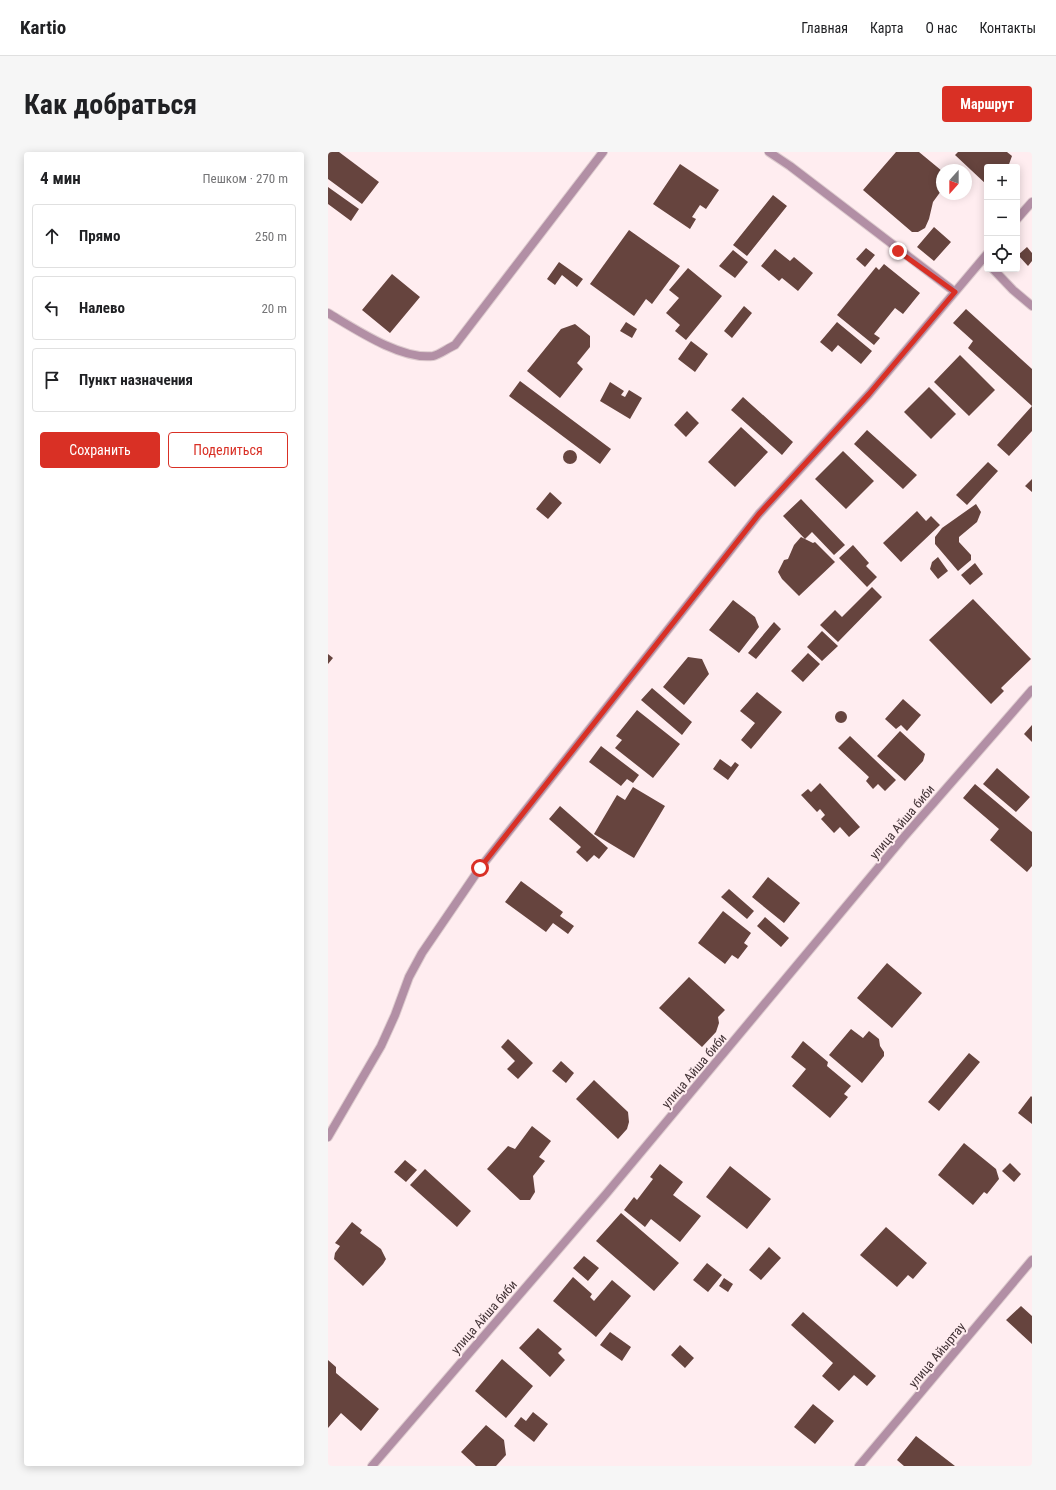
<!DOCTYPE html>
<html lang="ru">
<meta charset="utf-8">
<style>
:root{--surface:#fff;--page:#f6f6f6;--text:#202124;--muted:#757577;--line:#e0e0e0;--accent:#d93025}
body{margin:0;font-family:"Roboto Condensed",sans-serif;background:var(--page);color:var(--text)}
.controls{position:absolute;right:12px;top:12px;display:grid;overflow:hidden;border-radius:4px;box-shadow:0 2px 10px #0003}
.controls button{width:36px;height:36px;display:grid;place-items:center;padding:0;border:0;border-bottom:1px solid var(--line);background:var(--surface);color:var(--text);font:20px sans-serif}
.compass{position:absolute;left:608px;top:12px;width:36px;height:36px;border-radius:50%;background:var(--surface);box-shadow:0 2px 10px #0003;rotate:201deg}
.stop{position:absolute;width:12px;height:12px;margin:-9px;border:3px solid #d93025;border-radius:50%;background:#fff}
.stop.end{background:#d93025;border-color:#fff;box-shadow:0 1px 4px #0008}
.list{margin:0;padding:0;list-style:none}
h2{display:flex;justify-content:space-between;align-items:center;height:52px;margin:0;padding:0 16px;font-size:17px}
h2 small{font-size:13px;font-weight:400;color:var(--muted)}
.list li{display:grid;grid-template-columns:26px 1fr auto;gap:12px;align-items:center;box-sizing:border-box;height:64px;margin:0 8px 8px;padding:0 8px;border:1px solid var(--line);border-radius:4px}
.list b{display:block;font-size:15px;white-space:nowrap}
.list em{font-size:13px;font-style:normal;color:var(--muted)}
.actions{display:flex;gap:8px;padding:12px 16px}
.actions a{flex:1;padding:9px 0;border:1px solid var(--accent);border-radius:4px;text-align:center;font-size:14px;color:var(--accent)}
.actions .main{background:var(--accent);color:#fff}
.icon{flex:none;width:22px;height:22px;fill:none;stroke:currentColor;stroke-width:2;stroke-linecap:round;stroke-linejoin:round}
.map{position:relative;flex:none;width:704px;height:1314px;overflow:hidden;border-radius:4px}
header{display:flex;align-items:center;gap:24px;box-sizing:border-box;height:56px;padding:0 20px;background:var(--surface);border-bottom:1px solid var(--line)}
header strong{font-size:19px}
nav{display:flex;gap:22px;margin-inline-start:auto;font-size:14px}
.intro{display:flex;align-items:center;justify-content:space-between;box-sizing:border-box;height:96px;padding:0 24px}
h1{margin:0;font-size:28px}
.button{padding:10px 18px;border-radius:4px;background:var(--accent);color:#fff;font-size:14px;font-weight:700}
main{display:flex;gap:24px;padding:0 24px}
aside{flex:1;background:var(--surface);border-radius:4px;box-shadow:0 2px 10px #0003}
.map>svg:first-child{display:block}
.building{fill:#66443e}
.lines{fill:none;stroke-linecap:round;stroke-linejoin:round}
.street-casing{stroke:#ddcbce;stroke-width:10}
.street{stroke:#b28fa5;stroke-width:8}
.route{stroke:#d93025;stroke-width:5}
.labels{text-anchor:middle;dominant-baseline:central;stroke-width:4;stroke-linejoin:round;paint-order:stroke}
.street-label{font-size:13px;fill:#423235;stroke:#ffedf0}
</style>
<header>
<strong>Kartio</strong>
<nav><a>Главная</a><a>Карта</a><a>О нас</a><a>Контакты</a></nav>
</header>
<div class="intro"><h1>Как добраться</h1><a class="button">Маршрут</a></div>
<main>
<aside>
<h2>4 мин<small>Пешком · 270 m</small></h2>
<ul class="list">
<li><svg class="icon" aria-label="ahead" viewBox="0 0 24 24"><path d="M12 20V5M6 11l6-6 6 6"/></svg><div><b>Прямо</b></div><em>250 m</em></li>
<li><svg class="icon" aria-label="left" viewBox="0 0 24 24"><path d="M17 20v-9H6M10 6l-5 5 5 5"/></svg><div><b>Налево</b></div><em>20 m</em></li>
<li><svg class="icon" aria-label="arrive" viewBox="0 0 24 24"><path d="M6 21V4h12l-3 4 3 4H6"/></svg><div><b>Пункт назначения</b></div></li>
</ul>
<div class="actions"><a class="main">Сохранить</a><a>Поделиться</a></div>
</aside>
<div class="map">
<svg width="704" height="1314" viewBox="0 0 704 1314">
<rect width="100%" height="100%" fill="#ffedf0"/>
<path class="building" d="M0 0H11L51 30 34 52 0 27Z
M568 0H591L614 19 613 39 605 50 601 67 597 76 590 80H584L535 38Z
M630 0H679L684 4 680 15H659V33L627 3Z
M352 12 391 38 378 57 372 53 364 65 368 67 362 77 325 52Z
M0 35 31 57 23 69 0 52Z
M445 43 459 54 419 104 405 93Z
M606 75 623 90 606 109 589 95Z
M301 78 352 114 324 152 318 147 306 164 262 132Z
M699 95 704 101V109L700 114 690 103Z
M538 96 547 103 537 115 528 107Z
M447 97 462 109 466 105 485 121 470 139 454 126 451 129 433 114Z
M405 98 420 110 407 126 391 114Z
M231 110 255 127 249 135 234 123 227 133 219 127Z
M556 112 592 141 575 162 567 156 546 182 552 186 546 193 509 163 548 115 551 118Z
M360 116 394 144 358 188 347 179 352 173 338 161 351 146 341 138Z
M64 122 92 145 62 181 34 158Z
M416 154 424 161 404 186 396 179Z
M638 157 704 217V254L640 196 645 189 625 171Z
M298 170 309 177 304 186 292 179Z
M509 170 544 199 533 212 510 193 504 200 492 190Z
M247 172 262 184V195L249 211 255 217 232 246 199 219 233 177Z
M363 189 380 202 367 220 350 207Z
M632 203 667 238 641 264 606 230Z
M192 229 283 297 272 312 181 244Z
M282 230 296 239 293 243 297 245 301 238 314 246 302 267 272 249Z
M601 235 628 262 603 287 576 260Z
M415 245 465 290 454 303 403 258Z
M704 254V279L681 304 669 293Z
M359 259 371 271 358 285 346 273Z
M413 275 440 300 407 335 380 310Z
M539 278 589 323 575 337 526 292Z
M235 305a7 7 0 1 1 14 0a7 7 0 1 1-14 0Z
M515 299 546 329 518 357 487 327Z
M660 310 670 319 639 353 628 343Z
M704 327V340L697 334Z
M222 340 234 351 220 367 208 357Z
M473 347 517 393 506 403 484 380 477 387 455 364Z
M648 352 653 360 649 370 631 385V390L643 403V408L630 419 607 392V385L614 376Z
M589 359 598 369 603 364 612 373 573 410 555 391Z
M473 385 485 391 487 390 507 410 471 444 454 427 450 420 456 408 460 407 466 393Z
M525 393 541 411 538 414 549 425 539 435 511 406Z
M610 405 620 419 610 427 602 417 604 410Z
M647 411 655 422 642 433 633 423Z
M544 435 554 445 510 490 492 473 507 458 514 465Z
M645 447 703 507 673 536 676 539 663 552 601 488Z
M405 448 427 465 431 475 411 501 381 478Z
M446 470 453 477 428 507 420 501Z
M494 479 510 494 494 509 479 495Z
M480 501 492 512 475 530 463 519Z
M0 502 5 506 0 512Z
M360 505 374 507 381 522 356 553 335 535Z
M324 536 364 570 354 583 313 548Z
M429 540 454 560 423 597 413 588 427 571 412 559Z
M575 547 593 563 579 579 573 573 568 577 557 567Z
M309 558 352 592 325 626 287 596 294 588 288 584Z
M507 565a6 6 0 1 1 12 0a6 6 0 1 1-12 0Z
M704 573V590L696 582Z
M572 579 597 602 595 609 577 629 549 604Z
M522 584 568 628 557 639 550 632 545 637 538 629 541 625 510 596Z
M273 594 311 623 305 631 299 627 293 634 261 610Z
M392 607 403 615 407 610 411 613 400 628 385 617Z
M669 616 702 645 688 660 655 632Z
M492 631 532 675 521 685 512 675 506 681 493 667 497 663 492 657 489 660 473 643 480 637 483 640Z
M647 632 704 680V714L699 720 662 688 671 677 635 646Z
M305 635 337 654 306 706 266 682 289 643 297 648Z
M232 654 280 696 271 707 266 703 259 710 248 700 253 695 221 667Z
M440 725 472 751 456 771 424 745Z
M193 729 235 760 232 764 246 774 240 782 225 771 218 780 177 750Z
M401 737 426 759 419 767 393 745Z
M395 759 423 781 416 791 420 794 410 807 404 803 397 812 370 791Z
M437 765 461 786 453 795 429 774Z
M559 811 594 841 564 876 529 846Z
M361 825 397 858 390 865 391 871 388 880 374 895 331 856Z
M523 877 535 886 541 879 551 887 552 894 556 900V904L534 931 501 903Z
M180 887 205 911 190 927 179 917 187 909 173 895Z
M475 889 500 910 499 914 523 934 516 942 520 945 502 966 464 934 478 917 463 905Z
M641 901 652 910 611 959 600 950Z
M233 909 246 921 238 931 224 919Z
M266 928 300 960 301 970 299 977 290 987 248 947Z
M703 944 704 945V972L690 961Z
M204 974 223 989 211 1005 217 1009 205 1024 207 1040 202 1048H192L159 1017 180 994 187 997Z
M636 991 668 1017 671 1027 659 1042 656 1040 645 1053 610 1023Z
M77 1008 89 1018 78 1030 66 1020Z
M682 1011 693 1022 686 1030 674 1019Z
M332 1012 355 1030 345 1043 373 1064 352 1090 323 1067 317 1075 296 1058 306 1045 309 1048 325 1027 322 1025Z
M402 1014 443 1047 419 1077 378 1045Z
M97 1017 143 1059 129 1075 82 1033Z
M293 1061 351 1111 326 1139 268 1089Z
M24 1070 34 1078 32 1081 53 1097 58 1107 55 1112 35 1134 6 1107 7 1101 12 1094 7 1091Z
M558 1075 599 1111 585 1127 580 1123 569 1135 532 1103Z
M441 1095 453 1106 433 1128 421 1118Z
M256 1104 271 1116 260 1129 245 1116Z
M379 1111 394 1123 380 1140 365 1128Z
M245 1125 264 1142 262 1145 266 1149 284 1128 303 1144 268 1185 225 1149Z
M396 1126 405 1132 400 1140 391 1134Z
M693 1154 704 1164V1192L678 1168Z
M475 1160 548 1224 539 1234 526 1223 511 1239 494 1224 505 1211 463 1173Z
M210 1176 234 1197 230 1201 237 1208 222 1225 191 1196Z
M282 1180 303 1195 294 1209 272 1193Z
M352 1193 366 1206 357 1216 343 1203Z
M174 1207 205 1234 178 1266 147 1239Z
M0 1208 8 1215V1221L51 1257 33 1279 13 1261 0 1276Z
M485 1252 506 1269 487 1292 466 1275Z
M205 1260 220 1272 206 1290 186 1274 193 1265 198 1269Z
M158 1273 176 1288 178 1303 168 1314H148L133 1300Z
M588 1284 627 1314H576L569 1308Z"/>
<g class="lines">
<defs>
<path id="street" d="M441 0 462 14 627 140
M689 67 704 50
M665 117 685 138 704 154
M0 161C27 177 73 208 105 204 111 203 120 196 127 193L275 0
M0 985 53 894 67 863 81 825 94 801 152 716 431 362 541 242 659 102
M44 1314 278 1042 575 686 704 538
M531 1314 704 1108"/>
</defs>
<use href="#street" class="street-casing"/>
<use href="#street" class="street"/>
</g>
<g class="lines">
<path class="route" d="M152 716 431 362 541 242 627 140 570 99"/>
</g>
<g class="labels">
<g class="street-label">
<text transform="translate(574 670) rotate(-50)">улица Айша биби</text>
<text transform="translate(366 919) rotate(-50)">улица Айша биби</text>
<text transform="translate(156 1165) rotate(-49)">улица Айша биби</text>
<text transform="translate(609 1203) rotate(-50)">улица Айыртау</text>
</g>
</g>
</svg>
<div class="controls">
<button>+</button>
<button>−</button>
<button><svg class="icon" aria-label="locate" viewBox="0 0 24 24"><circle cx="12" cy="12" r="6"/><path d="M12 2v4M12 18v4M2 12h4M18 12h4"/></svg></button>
</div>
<svg class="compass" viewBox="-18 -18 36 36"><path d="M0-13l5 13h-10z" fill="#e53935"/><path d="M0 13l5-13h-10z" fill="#757577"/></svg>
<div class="stop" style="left:152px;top:716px"></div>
<div class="stop end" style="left:570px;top:99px"></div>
</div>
</main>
